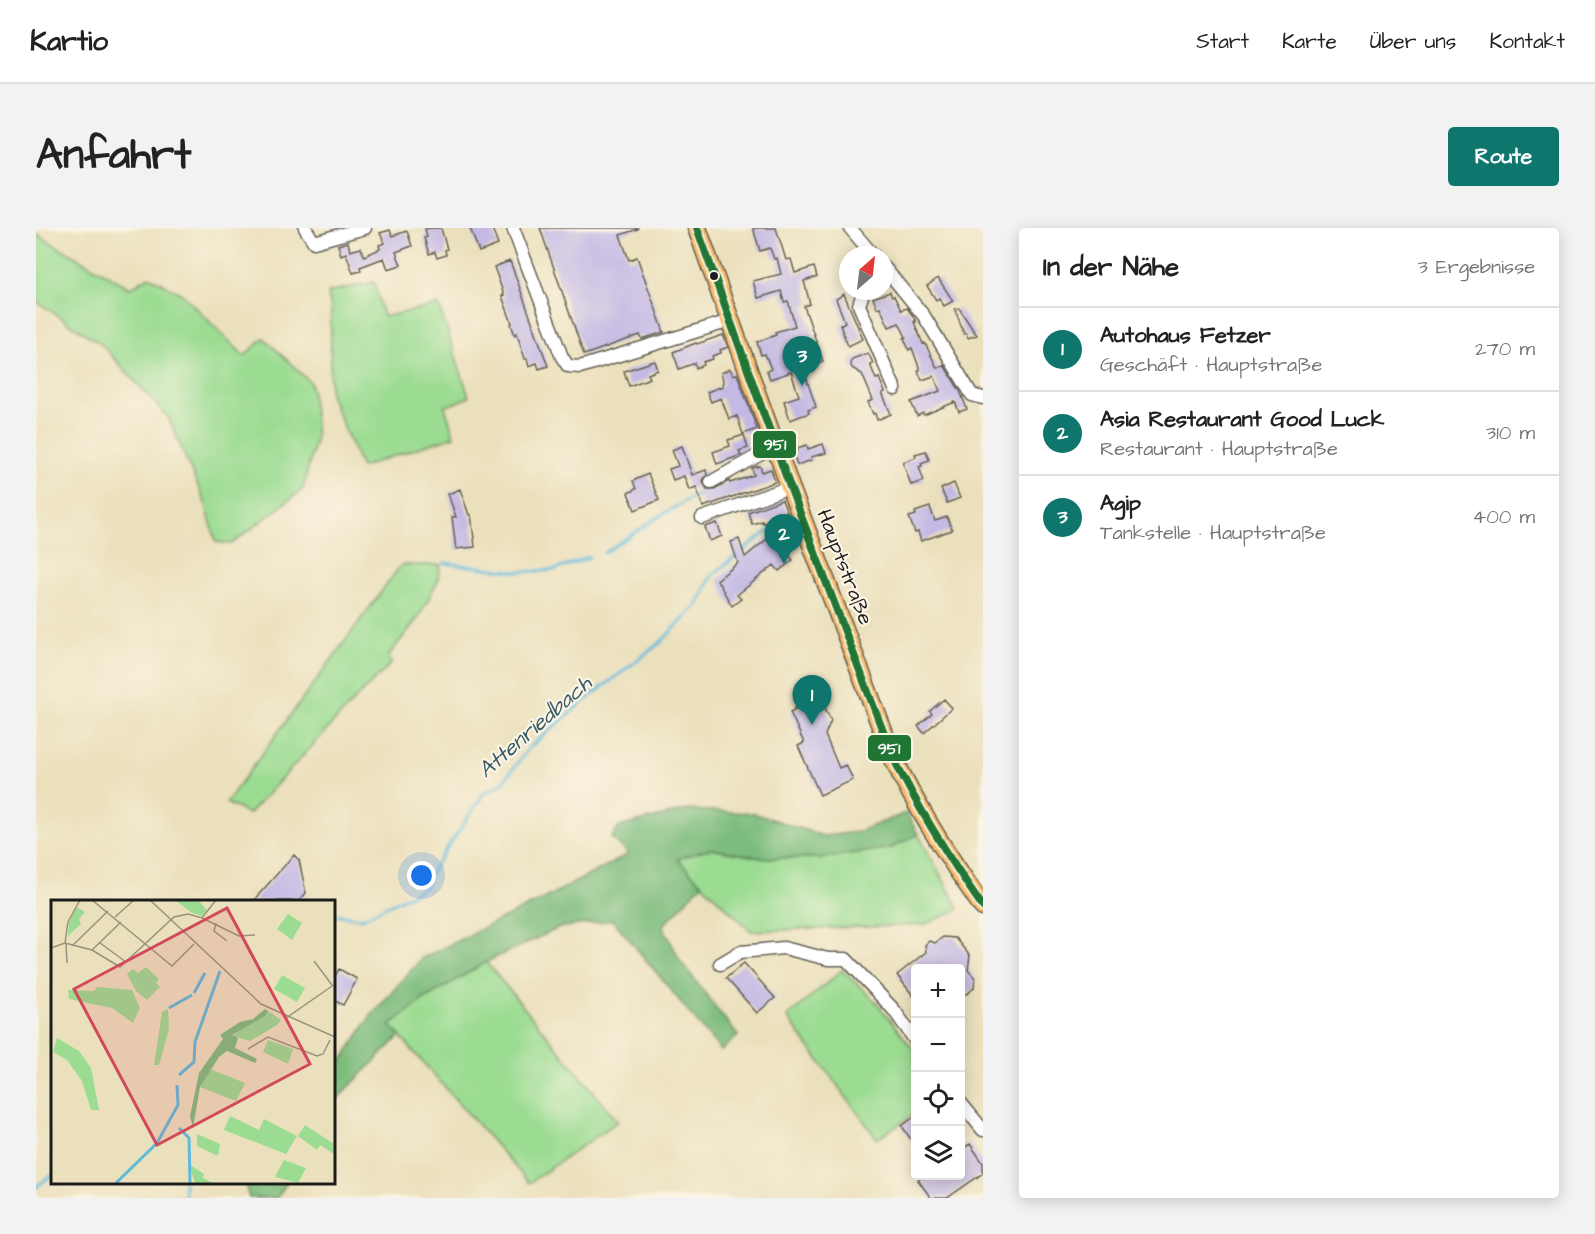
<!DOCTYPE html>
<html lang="de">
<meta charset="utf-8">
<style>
:root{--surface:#fff;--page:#f2f2f2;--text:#222;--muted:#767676;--line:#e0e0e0;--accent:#0f766e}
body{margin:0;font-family:"Architects Daughter",sans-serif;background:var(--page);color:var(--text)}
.controls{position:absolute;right:18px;bottom:18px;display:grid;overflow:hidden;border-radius:6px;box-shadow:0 3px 15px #0003}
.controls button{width:54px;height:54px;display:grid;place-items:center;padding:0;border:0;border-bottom:2px solid var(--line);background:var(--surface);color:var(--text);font:30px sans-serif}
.compass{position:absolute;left:803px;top:18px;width:54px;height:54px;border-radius:50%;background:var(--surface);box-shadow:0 3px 15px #0003;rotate:28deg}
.you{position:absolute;left:386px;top:648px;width:21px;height:21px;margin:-15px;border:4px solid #fff;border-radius:50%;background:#1a73e8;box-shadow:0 0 0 9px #1a73e833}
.badge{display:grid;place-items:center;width:39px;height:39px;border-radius:50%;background:var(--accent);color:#fff;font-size:20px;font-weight:700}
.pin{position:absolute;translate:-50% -50px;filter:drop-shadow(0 2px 3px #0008)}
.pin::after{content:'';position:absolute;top:32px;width:21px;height:18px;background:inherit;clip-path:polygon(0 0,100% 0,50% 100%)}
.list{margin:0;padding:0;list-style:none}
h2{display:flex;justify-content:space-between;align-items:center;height:78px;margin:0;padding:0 24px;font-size:26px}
h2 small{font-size:20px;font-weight:400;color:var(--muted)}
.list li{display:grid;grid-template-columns:39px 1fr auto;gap:18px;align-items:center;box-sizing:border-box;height:84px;padding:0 24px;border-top:2px solid var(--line)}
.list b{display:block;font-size:22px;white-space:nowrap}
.list p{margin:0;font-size:20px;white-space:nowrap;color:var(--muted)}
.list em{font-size:20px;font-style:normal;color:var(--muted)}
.icon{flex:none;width:33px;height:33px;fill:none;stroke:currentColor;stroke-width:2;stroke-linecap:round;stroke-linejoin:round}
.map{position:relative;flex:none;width:947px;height:970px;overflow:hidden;border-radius:6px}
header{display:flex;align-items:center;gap:36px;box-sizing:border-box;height:84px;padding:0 30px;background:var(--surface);border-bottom:2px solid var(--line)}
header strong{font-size:28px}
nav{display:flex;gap:33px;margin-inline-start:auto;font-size:21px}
.intro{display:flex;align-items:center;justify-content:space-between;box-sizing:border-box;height:144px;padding:0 36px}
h1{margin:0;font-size:42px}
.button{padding:15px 27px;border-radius:6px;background:var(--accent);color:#fff;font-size:21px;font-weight:700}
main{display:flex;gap:36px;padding:0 36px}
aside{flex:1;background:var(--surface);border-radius:6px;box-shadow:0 3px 15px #0003}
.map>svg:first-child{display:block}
.green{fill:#9bdc92;stroke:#5c7c57;stroke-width:1.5}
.forest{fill:#7cbc7c;stroke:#4c6c4c;stroke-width:1.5}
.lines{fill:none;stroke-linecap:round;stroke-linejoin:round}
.stream{stroke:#5dbadb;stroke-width:3}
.building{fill:#c4b9e4}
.street-casing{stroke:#646154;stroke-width:15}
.primary-casing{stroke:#646154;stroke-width:21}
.street{stroke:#fff;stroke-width:12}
.primary{stroke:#fbbd6e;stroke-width:18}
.bus-1-casing{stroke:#fcf5e5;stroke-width:12}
.bus-1{stroke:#217532;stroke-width:8}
.bus-dot{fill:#1c1c1c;stroke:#fcf5e5;stroke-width:2}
.labels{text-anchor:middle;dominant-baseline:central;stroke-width:4.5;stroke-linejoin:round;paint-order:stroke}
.street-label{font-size:21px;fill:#1c1c1c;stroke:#fcf5e5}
.water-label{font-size:22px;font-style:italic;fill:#365b68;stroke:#fcf5e5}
.inset-river{fill:none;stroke:#5dbadb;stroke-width:3}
.inset-road{fill:none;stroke:#98927c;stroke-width:1.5}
.view{fill:#d1495b;fill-opacity:0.15;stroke:#d1495b;stroke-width:3}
.inset-edge{fill:none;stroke:#1c1c1c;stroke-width:3}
.line-badge{stroke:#fcf5e5;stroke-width:2}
.badge-label{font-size:16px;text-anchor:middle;font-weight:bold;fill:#fff}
</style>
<header>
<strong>Kartio</strong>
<nav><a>Start</a><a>Karte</a><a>Über uns</a><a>Kontakt</a></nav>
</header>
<div class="intro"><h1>Anfahrt</h1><a class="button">Route</a></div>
<main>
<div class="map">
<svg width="947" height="970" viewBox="0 0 947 970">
<rect width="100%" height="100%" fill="#fcf5e5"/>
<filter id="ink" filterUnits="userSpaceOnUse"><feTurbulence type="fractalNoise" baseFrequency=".0167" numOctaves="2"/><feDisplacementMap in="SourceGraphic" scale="12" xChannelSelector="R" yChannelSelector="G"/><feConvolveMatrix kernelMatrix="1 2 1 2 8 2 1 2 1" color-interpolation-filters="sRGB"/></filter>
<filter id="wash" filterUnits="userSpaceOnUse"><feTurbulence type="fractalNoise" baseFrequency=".008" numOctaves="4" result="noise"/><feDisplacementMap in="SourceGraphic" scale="24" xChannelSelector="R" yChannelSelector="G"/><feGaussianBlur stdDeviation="1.35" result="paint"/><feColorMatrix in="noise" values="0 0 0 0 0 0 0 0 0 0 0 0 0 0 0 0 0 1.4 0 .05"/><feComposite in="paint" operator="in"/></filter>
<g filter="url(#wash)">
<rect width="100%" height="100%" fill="#ebe0bc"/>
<path class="green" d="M0 6 94 60 113 48 146 66 208 128 228 110 275 155 280 208 267 261 196 316 180 314 170 277 132 189 66 117 0 73Z
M338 54 347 89 403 77 433 169 409 179 418 208 325 239 294 166 295 81 292 64Z
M365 337H405L401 355 382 390 353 427 355 436 325 465 213 586 190 575Z
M882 606 923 681 888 697 715 703 640 631 675 621 726 630H785L855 620Z
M450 734 582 893 493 955 354 797 388 771Z
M806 742 839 773 879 823V886L841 911 751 789Z"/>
<path class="forest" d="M651 582 717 585 787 608 821 604 870 585 882 606 855 620 785 630H726L675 621 641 631 666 656 627 698 645 734 702 808 685 823 577 692 523 700 450 734 388 771 354 797 364 808 302 870 297 878V846L334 789 386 730 509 670 593 626 576 610 583 599Z
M212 954H251L241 970H213L210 959Z"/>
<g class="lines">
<path class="stream" d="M568 325 627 286 676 258
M408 335 483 344 519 342 553 329
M297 686 326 690 390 659 394 646 403 632 448 565 466 555 493 520 552 470 625 414 661 377 676 347 749 290
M148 954 149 970
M0 959 16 947"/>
</g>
<g id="blocks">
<path class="building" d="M394 0H405L411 21 409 22 410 27 401 30 399 24 393 26 388 10 391 9 389 1Z
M434 0H456L462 17 443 24Z
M504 0H602V1L584 7 593 32 601 29 628 104 606 111 604 107 548 127Z
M717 0H740L750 32 755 31 759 45 778 39 781 49 768 53 774 76 768 78 787 133 767 140 780 179 772 182 773 185 754 192 748 173 763 168 755 144 734 151 731 143 735 141 729 126 725 127 721 114 740 107 739 104 759 98 752 73 748 74 745 63 722 70 717 53 745 46 741 30 738 31 734 20 724 23Z
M354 2 356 8 371 3 376 18 360 24 365 37 352 41 348 30 324 39 325 43 317 45 310 25 305 27 302 17 312 14 314 23 325 20 328 28 344 21 343 17 349 15 344 5Z
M474 33 512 138 503 141 501 135 493 138 491 130 489 131 481 105 479 107 475 96 476 95 466 68 468 67 458 39Z
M902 50 917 73 908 78 903 70 900 72 891 58Z
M854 64 856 69 858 68 865 82 871 80 877 88 880 94H878L887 116 889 115 901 140 908 137 924 163 931 181 923 184 919 174 888 187 887 185 881 188 875 174 904 163 898 148 886 152 882 143 884 142 876 120 873 122 868 110 870 109 863 95 853 99 844 79 841 80 837 70Z
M808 66 827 111 812 118 804 97 809 94 800 71Z
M923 80 937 102 941 107 932 110 930 105 928 106 919 81Z
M687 107 692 119 684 122 685 125 676 128 677 131 667 134 668 137 660 140 659 135 643 141 637 124 660 115 661 116Z
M832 125 837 135 834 136 840 151 843 150 849 164 846 165 855 186 841 192 839 185 837 186 832 174 837 172 826 146 816 140 814 135 816 131Z
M619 133 622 142 612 146 614 150 593 158 588 143Z
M694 141 697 147 701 146 721 201 707 206 701 188 693 191 685 170 675 174 671 164 687 158 686 156 688 155 685 145Z
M708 207 712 220 703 223 705 227 681 236 677 224 694 218 692 212Z
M787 216 790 225 775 229 776 232 761 237 757 225 762 223 761 220 771 217 772 221Z
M646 218 656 247 670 242 671 247 668 250 667 254 671 261H678L693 253 694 255 718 247 716 240 724 238 726 244 735 241 739 254 667 279 660 259 653 262 648 248 637 252 633 241 642 238 636 222Z
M890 223 893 232 885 235 886 238 883 239 888 253 875 257 867 234 880 229 879 226Z
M612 246 623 272 599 282 592 265 600 261 597 253Z
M918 255 924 270 911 275 905 261Z
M424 261 433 287H435L439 319 420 321 416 289H420L412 266Z
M746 272 751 285 737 290V292L727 295 726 293 716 296 712 284Z
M894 279 899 293 911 289 916 302 885 313 882 304 879 305 873 289 880 287 879 284Z
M681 295 686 308 674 313 669 299Z
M736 307 757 332 743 343 738 337 701 367 705 371 696 378 681 352 702 335 695 314 703 311 709 329Z
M908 471 916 480 888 505 882 498 896 486 894 483Z
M777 474 788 478 795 492 789 507 803 540 810 537 817 552 784 567 762 518 768 515 754 484 758 482 759 480 761 481Z
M258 627 263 632 270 665 263 673H217Z
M907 709 919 710 934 728 932 742 939 750 938 760 931 766 924 765V741H879V770L861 747 890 724 889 717 893 713 899 715Z
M708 735 739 770 721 785 690 750Z
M303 741 321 751 307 777 297 772V751Z
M879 888V918L866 898Z
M934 916 947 935V945L911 970H895L882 952 888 948H924V922Z"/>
</g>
</g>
<g filter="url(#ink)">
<use href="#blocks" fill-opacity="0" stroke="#646154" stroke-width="1.5"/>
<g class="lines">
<defs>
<path id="street" d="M269 0 278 14 329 0
M477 0 526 129 532 138 544 139 694 93
M814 0 837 27
M848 39 888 88 936 167 947 170
M829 63 827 65 823 77 859 161
M675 254 739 218
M666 290 754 259
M684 736 704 724 748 720 792 731H810L858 782 879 812
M924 874 947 902"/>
<path id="primary" d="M661 0 754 259 856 527C881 581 913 630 947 679"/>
</defs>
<use href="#street" class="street-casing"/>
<use href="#primary" class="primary-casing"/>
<use href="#street" class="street"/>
<use href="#primary" class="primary"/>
<defs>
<path id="bus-1" d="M661 0 754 259 856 527C882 580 913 630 947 679"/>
</defs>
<use href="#bus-1" class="bus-1-casing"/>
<use href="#bus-1" class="bus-1"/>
</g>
</g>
<circle class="bus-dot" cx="678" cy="48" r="5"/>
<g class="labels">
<g class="street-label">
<text transform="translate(809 339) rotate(69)">Hauptstraße</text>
</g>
<g class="water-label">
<text transform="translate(499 499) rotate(-41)">Attenriedbach</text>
</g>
</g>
<g transform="translate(15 672)">
<rect width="284" height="284" fill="#ebe0bc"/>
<path d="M124 0H147L156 10 151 16 141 13ZM26 7 34 12 28 19 30 24 17 36 18 22ZM237 14 251 23 241 40 226 29ZM95 67 108 79 105 83 109 87 96 100 85 91 76 74 82 69 87 73ZM231 75 254 88 246 102 223 89ZM46 87 81 90 89 108 82 123 61 108 18 99 17 90 43 91ZM117 109 118 129 108 165H103L111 112ZM217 111 230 120 226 125 199 141 181 136ZM6 138 28 151 40 168 48 210H40L31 181 16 160 2 152ZM217 140 242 149 237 164 212 152ZM159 169 194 183 185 201 149 187ZM179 216 208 230 213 219 246 236 235 254 173 230ZM254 225 283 244V254L269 245 266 250 247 236ZM146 234 169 244 167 256 146 246ZM233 260 255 268 247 283 224 277ZM138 264 153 274 152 278 162 283H144Z" fill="#9bdc92"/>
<path d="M214 109 217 111 214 116 181 135 187 138 184 148 206 159 204 163 176 151 168 157 149 187 142 228 139 216 148 173 172 139 169 135 189 122 202 119Z" fill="#7cbc7c"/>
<path class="inset-river" d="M143 93 154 73M118 108 141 95M128 175 143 162 144 142 169 71M128 228 138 238 139 283M65 283 106 243 127 205 126 185"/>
<path class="inset-road" d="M41 0 121 66 143 44M99 0 210 104 284 137M64 17 83 0M151 18 188 36 204 35M165 23 163 31 176 41M14 43 41 50 69 67 123 17 137 14 151 18 165 0M49 43 75 62M15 44 16 63M21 46 57 11M0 48 14 43 17 22 29 0M41 50 70 22M263 61 281 85M235 118 284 84M197 149 217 137 266 156 272 154 279 140"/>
<path class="view" d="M176 8 259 164 106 245 23 89Z"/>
<rect width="284" height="284" class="inset-edge"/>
</g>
<g class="line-badge">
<rect x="716" y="202" width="45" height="29" rx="6" fill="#217532"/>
<rect x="831" y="506" width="45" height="28" rx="6" fill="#217532"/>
</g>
<g class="badge-label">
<text x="739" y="222">951</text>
<text x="853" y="526">951</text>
</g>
</svg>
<div class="controls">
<button>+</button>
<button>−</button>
<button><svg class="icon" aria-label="locate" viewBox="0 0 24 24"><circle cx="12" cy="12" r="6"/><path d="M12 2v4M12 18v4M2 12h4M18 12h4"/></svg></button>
<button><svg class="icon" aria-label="layers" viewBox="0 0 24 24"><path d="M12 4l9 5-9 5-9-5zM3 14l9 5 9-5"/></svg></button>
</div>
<svg class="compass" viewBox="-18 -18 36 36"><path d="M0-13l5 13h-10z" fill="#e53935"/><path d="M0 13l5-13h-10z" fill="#767676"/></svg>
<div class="you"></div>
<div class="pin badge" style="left:776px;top:497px">1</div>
<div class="pin badge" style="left:748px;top:336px">2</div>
<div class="pin badge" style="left:766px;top:158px">3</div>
</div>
<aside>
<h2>In der Nähe<small>3 Ergebnisse</small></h2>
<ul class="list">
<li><span class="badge">1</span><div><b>Autohaus Fetzer</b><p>Geschäft · Hauptstraße</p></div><em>270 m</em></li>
<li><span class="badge">2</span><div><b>Asia Restaurant Good Luck</b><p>Restaurant · Hauptstraße</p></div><em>310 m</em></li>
<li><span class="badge">3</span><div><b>Agip</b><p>Tankstelle · Hauptstraße</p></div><em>400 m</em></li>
</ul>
</aside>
</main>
